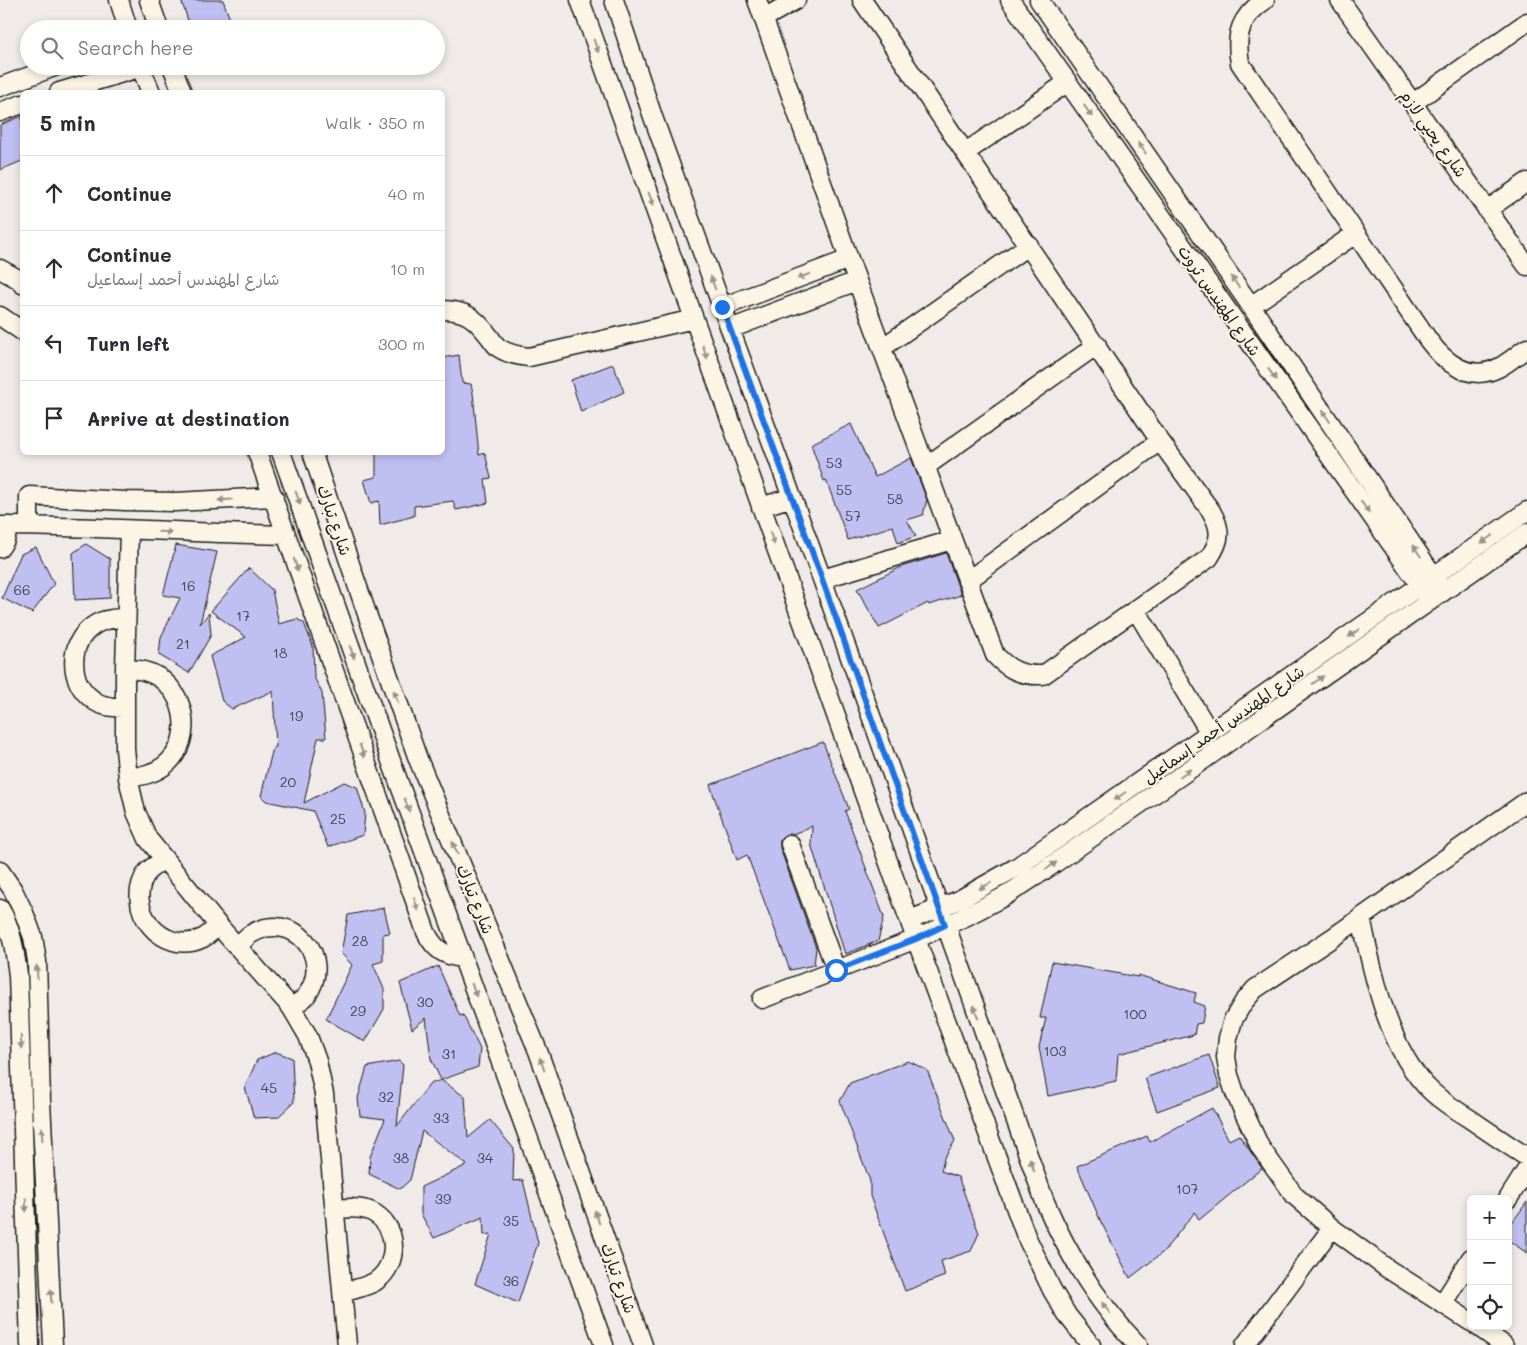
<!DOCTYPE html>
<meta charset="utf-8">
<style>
:root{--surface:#fff;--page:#f7f7f7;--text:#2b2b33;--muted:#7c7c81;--line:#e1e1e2}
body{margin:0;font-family:Mali,"Playpen Sans Arabic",sans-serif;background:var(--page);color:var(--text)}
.controls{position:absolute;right:15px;bottom:15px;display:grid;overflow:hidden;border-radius:8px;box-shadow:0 2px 8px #0003}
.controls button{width:45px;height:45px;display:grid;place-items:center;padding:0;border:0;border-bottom:1px solid var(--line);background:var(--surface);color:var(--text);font:25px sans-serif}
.stop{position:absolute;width:15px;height:15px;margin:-11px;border:4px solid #1a73e8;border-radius:50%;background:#fff}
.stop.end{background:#1a73e8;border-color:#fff;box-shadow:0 1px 5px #0008}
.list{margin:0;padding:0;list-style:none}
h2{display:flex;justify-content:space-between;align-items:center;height:65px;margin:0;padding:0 20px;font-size:21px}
h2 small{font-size:16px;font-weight:400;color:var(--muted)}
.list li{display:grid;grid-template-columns:32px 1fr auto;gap:15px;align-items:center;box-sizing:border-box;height:75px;padding:0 20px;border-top:1px solid var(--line)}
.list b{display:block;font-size:19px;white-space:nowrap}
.list p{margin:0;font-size:16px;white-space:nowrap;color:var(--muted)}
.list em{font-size:16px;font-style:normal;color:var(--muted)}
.icon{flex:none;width:28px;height:28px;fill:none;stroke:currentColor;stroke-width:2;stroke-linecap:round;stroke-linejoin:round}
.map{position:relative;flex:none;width:1527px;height:1345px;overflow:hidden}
.search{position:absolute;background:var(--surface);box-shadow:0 2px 8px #0003;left:20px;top:20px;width:425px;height:55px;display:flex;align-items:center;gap:12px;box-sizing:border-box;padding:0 18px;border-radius:28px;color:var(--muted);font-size:19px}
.panel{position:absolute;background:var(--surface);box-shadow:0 2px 8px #0003;left:20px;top:90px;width:425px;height:365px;border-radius:8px}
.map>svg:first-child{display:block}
.building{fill:#c0bff2;stroke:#1c1c1c}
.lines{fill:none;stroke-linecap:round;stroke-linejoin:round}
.minor-casing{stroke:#1c1c1c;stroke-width:21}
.minor{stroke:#fcf5e5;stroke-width:18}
.oneway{fill:#97938b}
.route{stroke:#1a73e8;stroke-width:6}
.labels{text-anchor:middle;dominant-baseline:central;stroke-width:4;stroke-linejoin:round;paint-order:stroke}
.number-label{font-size:14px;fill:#454552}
.street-label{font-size:16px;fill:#1c1c1c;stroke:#fcf5e5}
</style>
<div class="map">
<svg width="1527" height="1345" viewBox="0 0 1527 1345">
<rect width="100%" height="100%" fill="#f0eae8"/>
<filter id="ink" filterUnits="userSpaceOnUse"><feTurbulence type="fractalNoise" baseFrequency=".02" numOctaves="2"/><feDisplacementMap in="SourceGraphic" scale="10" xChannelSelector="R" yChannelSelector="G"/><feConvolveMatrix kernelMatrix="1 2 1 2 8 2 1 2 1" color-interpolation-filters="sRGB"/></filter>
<g filter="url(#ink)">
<path class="building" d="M181 0H223L231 22 208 29H191Z
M22 116V161L0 170V125Z
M459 355 462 383 471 384 473 393 479 455 485 453 491 478 485 479 488 503 456 510 453 501 414 506V516L380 525 379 501 371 503 364 480 376 477V452H442V358Z
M613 364 624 392 581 412 571 380Z
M851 424 875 477 911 458 927 500 923 515 907 520 916 536 898 543 893 526 848 540 826 480 824 481 811 444Z
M86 544 110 559V598L75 600 73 553Z
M176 545 217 552 200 624 209 613 211 635 189 673 159 655 161 637 180 598 163 595Z
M36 547 54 584 32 613 2 598 21 554Z
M946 553 961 595 929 605 928 603 879 628 857 589 901 567Z
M249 568 272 590 279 624 297 619 304 623 313 646 314 677 322 693 326 738H318L304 803 344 782 357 787 365 813 363 835 328 847 313 811 266 801 261 796 273 748 276 747 273 691 232 709 222 701 210 656 246 637 211 611Z
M823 742 849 809 845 811 884 917 878 941 845 954 811 844 812 826 793 834H786L780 840V848L816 948 814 965 790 970 747 855 737 860 710 785Z
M384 908 390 933 383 934V961L373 964 384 989V1009L365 1042 326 1019 352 965 341 953 348 915Z
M1052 962 1138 977V975L1196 993 1194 1002 1205 1006 1202 1023 1196 1024 1194 1035 1118 1054 1116 1081 1048 1096 1039 1047 1046 1018H1040Z
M438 966 460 1016 463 1015 480 1049 478 1067 441 1080 431 1059 426 1018 412 1029 400 983Z
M276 1052 292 1058 294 1102 278 1117 254 1118 245 1087 257 1060Z
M1209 1055 1220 1088 1157 1111 1145 1078Z
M399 1061 403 1065 397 1126 430 1084 441 1080 465 1097 468 1138 490 1120 514 1149 513 1181 523 1180 538 1243 518 1303 475 1284 491 1234 484 1235 483 1217 434 1238 421 1214V1187L467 1165 422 1131 410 1180 400 1189 369 1174 370 1157 385 1119 360 1116 358 1098 367 1067Z
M908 1061 927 1070 955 1141 944 1158 941 1171 958 1177 979 1233 971 1251 941 1261 945 1276 905 1291 870 1196V1181L840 1101 850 1083Z
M1212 1108 1229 1140 1239 1135 1262 1168 1199 1220 1195 1212 1167 1247V1249L1130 1278 1101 1222 1077 1166 1147 1136 1150 1142Z
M1527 1202V1253L1508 1240V1228Z"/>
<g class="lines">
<defs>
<path id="minor" d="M119 0 128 29
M149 0 159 29
M580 0 916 939 1026 1236 1052 1290 1067 1315 1091 1345
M614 0 653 117 722 307 822 579 1045 1202C1068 1255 1097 1303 1138 1345
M757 0 849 259 995 655C1009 670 1022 676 1043 675L1209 558C1221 540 1222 530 1211 511L1160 441 862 0
M1010 0 1427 595
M1039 0 1251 306 1441 587
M1265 0C1240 17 1235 34 1240 63L1429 341C1445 363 1470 382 1498 368 1508 363 1518 354 1527 348
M1340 0 1527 266
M764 18 796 0
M140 66 151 92
M172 66 182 92
M0 87 57 66
M59 92 146 66
M1413 103 1527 22
M0 112 22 104
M966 152 1068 82
M1487 210 1527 182
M0 269 20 280 22 284
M1251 306 1355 234
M722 307 849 259
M442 310C466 310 475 318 489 336 492 340 495 345 499 348 508 354 519 356 529 357L694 319
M0 316 22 331
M730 329 857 281
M882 348 1029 245
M257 452 426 932C434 949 444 956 463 958
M281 452 395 772 604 1345
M312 452 367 614 418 759 538 1051 643 1345
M925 467 1097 345
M761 507 792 497
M0 526C95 526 190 533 285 535
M29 526V496L125 501 175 502 274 497
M129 531 125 669V749L128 778 136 812 148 839 218 925 291 1007 308 1036 317 1061 324 1094 347 1345
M0 548 5 540 9 526
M822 579 952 540
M967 581 1160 441
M1136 610 1210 733
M125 669C131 670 138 669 144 671 185 681 198 740 164 766 153 774 141 776 128 778
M125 708C113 707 101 707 92 699 68 681 68 643 93 626 102 619 114 618 126 618
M790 844 836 970
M164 859C159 863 152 867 148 871 121 907 163 958 203 938 209 935 214 929 218 925
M0 871 13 890 24 913 33 937 37 961 41 1101 53 1345
M0 909C12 929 15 952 18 975L30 1345
M1361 917C1372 972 1389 1053 1432 1092 1443 1102 1457 1111 1470 1119 1489 1132 1508 1145 1527 1157
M910 920 959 900 1017 867 1527 511
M237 947C241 943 246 937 251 934 293 909 335 957 306 996 302 1001 296 1004 291 1007
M762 999 916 939 965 917 1005 896 1042 872 1206 758 1527 533
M1508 1199 1527 1169
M336 1209C347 1208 360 1207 370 1211 399 1224 400 1264 376 1281 367 1287 353 1289 343 1293
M1443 1303 1471 1258
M1471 1322 1388 1269 1332 1228 1295 1196 1260 1147 1235 1093 1229 1075 1226 1057 1228 1038 1233 1020 1243 1003 1255 989 1332 938 1527 801
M1477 1326 1504 1345
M1245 1345 1332 1228"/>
</defs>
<use href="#minor" class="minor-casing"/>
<use href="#minor" class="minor"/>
</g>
<defs><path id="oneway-solid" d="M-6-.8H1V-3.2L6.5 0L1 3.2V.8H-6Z" transform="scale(1.25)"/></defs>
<g class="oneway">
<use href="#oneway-solid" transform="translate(596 46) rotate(70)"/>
<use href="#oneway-solid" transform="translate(1088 111) rotate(55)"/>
<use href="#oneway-solid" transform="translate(1142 148) rotate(-125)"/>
<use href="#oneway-solid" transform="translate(651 199) rotate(70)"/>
<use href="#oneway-solid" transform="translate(804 276) rotate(159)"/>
<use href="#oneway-solid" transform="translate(1235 282) rotate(-125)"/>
<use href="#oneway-solid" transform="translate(713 283) rotate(-110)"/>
<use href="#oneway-solid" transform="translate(705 352) rotate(70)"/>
<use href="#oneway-solid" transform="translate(1272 374) rotate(55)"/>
<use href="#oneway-solid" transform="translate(1326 416) rotate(-124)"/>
<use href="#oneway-solid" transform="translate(298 498) rotate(70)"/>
<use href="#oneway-solid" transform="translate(225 500) rotate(177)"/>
<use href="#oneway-solid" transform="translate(1365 507) rotate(55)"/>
<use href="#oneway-solid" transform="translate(165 532) rotate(2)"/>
<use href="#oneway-solid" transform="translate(772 538) rotate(70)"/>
<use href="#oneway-solid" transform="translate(1487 539) rotate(145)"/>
<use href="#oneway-solid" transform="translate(1417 551) rotate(-124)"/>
<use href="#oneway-solid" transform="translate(296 565) rotate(71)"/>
<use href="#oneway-solid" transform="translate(1354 633) rotate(145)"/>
<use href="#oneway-solid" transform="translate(352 652) rotate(70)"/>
<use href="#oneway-solid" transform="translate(1318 680) rotate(-35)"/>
<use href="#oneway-solid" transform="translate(396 697) rotate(-110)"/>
<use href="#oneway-solid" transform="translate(362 751) rotate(71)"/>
<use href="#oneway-solid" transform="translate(1185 773) rotate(-35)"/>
<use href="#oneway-solid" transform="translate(1120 796) rotate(145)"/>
<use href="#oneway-solid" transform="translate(407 805) rotate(70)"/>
<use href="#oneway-solid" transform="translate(455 848) rotate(-112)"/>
<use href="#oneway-solid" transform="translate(1051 866) rotate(-35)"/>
<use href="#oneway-solid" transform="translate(985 886) rotate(151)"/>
<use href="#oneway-solid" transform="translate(416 904) rotate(71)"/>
<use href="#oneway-solid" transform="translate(37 972) rotate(-94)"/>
<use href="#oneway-solid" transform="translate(474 990) rotate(70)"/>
<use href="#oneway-solid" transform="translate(976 1012) rotate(-110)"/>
<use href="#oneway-solid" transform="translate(21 1042) rotate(88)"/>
<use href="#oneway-solid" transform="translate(542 1064) rotate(-110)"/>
<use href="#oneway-solid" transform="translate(42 1134) rotate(-93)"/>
<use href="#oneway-solid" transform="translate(1032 1165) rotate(-110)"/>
<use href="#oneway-solid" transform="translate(26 1205) rotate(88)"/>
<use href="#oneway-solid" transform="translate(597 1217) rotate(-110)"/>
<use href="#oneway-solid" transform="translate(51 1296) rotate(-93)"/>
<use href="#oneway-solid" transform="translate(1106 1308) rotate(-127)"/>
</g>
</g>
<g class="lines" filter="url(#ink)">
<path class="route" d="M722 307 822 579 945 925 916 939 836 970"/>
</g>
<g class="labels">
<g class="number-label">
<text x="834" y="462">53</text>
<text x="844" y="489">55</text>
<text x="895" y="498">58</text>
<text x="853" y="515">57</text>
<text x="188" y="585">16</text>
<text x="22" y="589">66</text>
<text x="243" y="615">17</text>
<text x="183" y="643">21</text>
<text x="280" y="652">18</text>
<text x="296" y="715">19</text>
<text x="288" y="781">20</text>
<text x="338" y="818">25</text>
<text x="360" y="940">28</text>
<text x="425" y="1001">30</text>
<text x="358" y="1010">29</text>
<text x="1135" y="1013">100</text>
<text x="1055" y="1050">103</text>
<text x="449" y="1053">31</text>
<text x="269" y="1087">45</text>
<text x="386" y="1096">32</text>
<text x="441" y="1117">33</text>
<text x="401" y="1157">38</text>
<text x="485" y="1157">34</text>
<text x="1187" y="1188">107</text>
<text x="443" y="1198">39</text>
<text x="511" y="1220">35</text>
<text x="511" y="1280">36</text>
</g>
<g class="street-label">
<text transform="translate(1434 133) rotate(55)">شارع يحيي لازم</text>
<text transform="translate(1220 300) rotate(55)">شارع المهندس ثروت</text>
<text transform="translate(335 520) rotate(71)">شارع تبارك</text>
<text transform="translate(1223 724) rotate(-35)">شارع المهندس أحمد إسماعيل</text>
<text transform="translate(476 899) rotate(68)">شارع تبارك</text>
<text transform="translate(619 1278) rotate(70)">شارع تبارك</text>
</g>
</g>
</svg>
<div class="controls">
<button>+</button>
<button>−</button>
<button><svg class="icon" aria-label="locate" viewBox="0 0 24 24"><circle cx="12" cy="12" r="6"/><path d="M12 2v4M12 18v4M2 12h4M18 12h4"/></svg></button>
</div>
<div class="stop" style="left:836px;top:970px"></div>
<div class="stop end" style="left:722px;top:307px"></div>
<div class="search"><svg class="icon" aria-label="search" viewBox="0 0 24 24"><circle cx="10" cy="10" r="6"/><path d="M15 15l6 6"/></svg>Search here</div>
<section class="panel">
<h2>5 min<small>Walk · 350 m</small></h2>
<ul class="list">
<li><svg class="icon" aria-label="ahead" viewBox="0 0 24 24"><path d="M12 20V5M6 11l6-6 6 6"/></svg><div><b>Continue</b></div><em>40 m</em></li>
<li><svg class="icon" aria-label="ahead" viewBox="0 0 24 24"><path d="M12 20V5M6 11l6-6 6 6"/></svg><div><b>Continue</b><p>شارع المهندس أحمد إسماعيل</p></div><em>10 m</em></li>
<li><svg class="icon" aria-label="left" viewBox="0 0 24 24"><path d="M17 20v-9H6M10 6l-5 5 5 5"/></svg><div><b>Turn left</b></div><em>300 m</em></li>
<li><svg class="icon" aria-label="arrive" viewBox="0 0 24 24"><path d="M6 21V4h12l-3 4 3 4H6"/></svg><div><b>Arrive at destination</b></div></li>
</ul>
</section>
</div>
